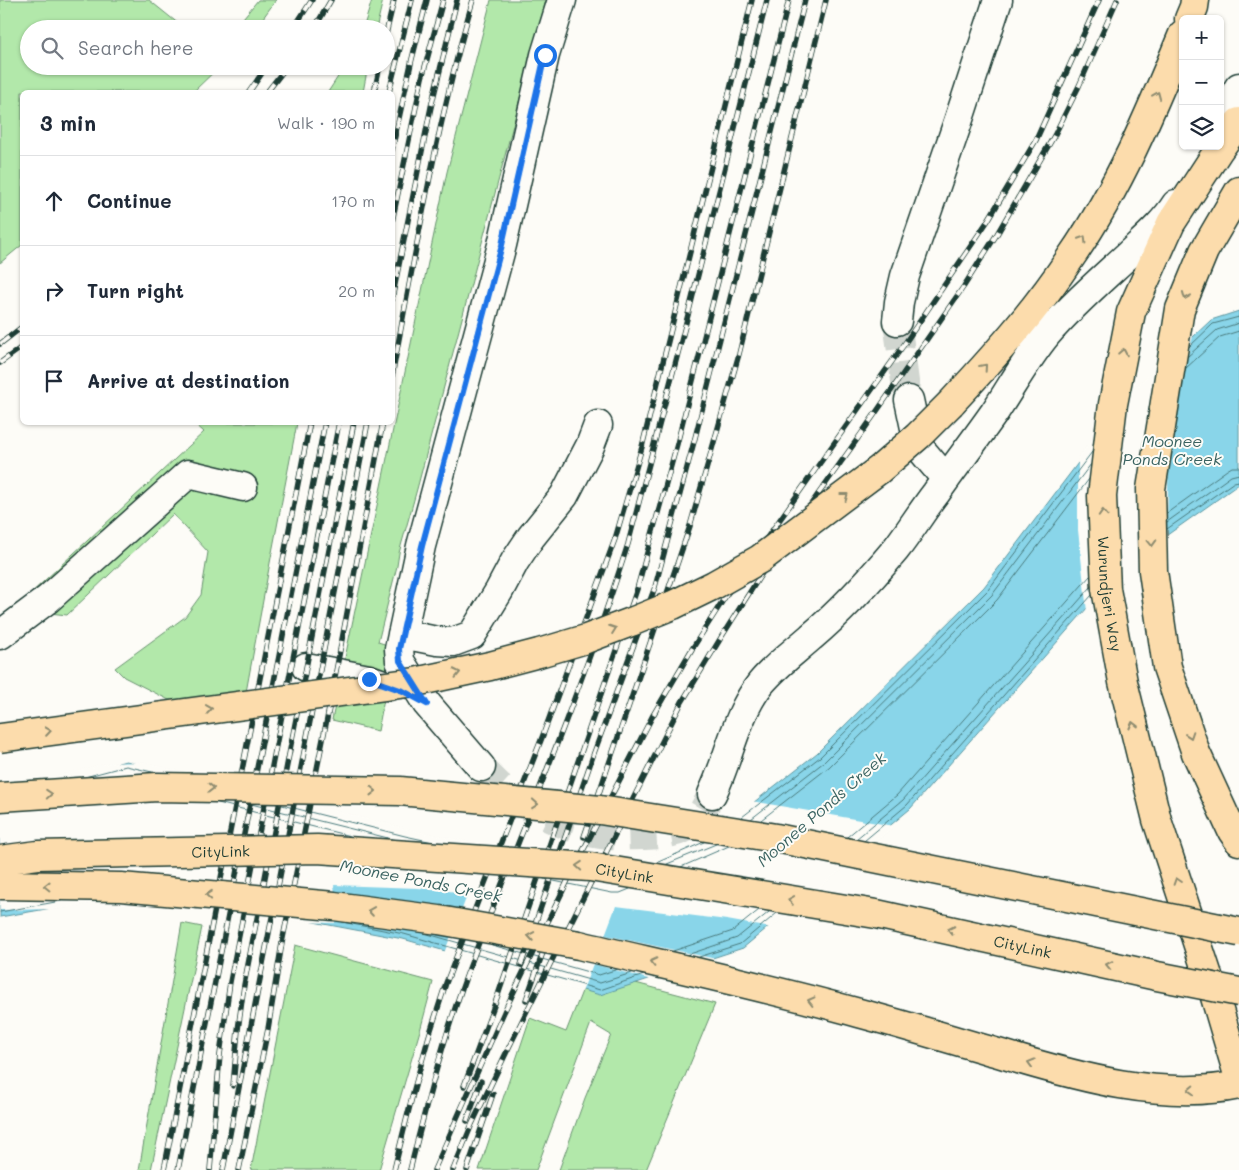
<!DOCTYPE html>
<meta charset="utf-8">
<style>
:root{--surface:#fff;--page:#f2f2f3;--text:#1f2937;--muted:#747a83;--line:#e0e1e3}
body{margin:0;font-family:Mali,sans-serif;background:var(--page);color:var(--text)}
.controls{position:absolute;right:15px;top:15px;display:grid;overflow:hidden;border-radius:8px;box-shadow:0 1px 4px #0004}
.controls button{width:45px;height:45px;display:grid;place-items:center;padding:0;border:0;border-bottom:1px solid var(--line);background:var(--surface);color:var(--text);font:25px sans-serif}
.stop{position:absolute;width:15px;height:15px;margin:-11px;border:4px solid #1a73e8;border-radius:50%;background:#fff}
.stop.end{background:#1a73e8;border-color:#fff;box-shadow:0 1px 5px #0008}
.list{margin:0;padding:0;list-style:none}
h2{display:flex;justify-content:space-between;align-items:center;height:65px;margin:0;padding:0 20px;font-size:21px}
h2 small{font-size:16px;font-weight:400;color:var(--muted)}
.list li{display:grid;grid-template-columns:32px 1fr auto;gap:15px;align-items:center;box-sizing:border-box;height:90px;padding:0 20px;border-top:1px solid var(--line)}
.list b{display:block;font-size:19px;white-space:nowrap}
.list em{font-size:16px;font-style:normal;color:var(--muted)}
.icon{flex:none;width:28px;height:28px;fill:none;stroke:currentColor;stroke-width:2;stroke-linecap:round;stroke-linejoin:round}
.map{position:relative;flex:none;width:1239px;height:1170px;overflow:hidden}
.search{position:absolute;background:var(--surface);box-shadow:0 1px 4px #0004;left:20px;top:20px;width:375px;height:55px;display:flex;align-items:center;gap:12px;box-sizing:border-box;padding:0 18px;border-radius:28px;color:var(--muted);font-size:19px}
.panel{position:absolute;background:var(--surface);box-shadow:0 1px 4px #0004;left:20px;top:90px;width:375px;height:335px;border-radius:8px}
.map>svg:first-child{display:block}
.green{fill:#b2e8aa;stroke:#68926f}
.water{fill:#89d5e9;stroke:#5f98a1}
.pier{fill:#fdfcf7;fill-rule:evenodd}
.lines{fill:none;stroke-linecap:round;stroke-linejoin:round}
.shore{stroke:#497a7c;stroke-width:1}
.minor-tunnel{stroke:#d1d6d0;stroke-width:28;stroke-dasharray:28 14;stroke-linecap:butt}
.minor-casing{stroke:#1f3d34;stroke-width:31}
.major-casing{stroke:#1f3d34;stroke-width:31}
.highway-casing{stroke:#1f3d34;stroke-width:31}
.minor{stroke:#fdfcf7;stroke-width:28}
.major{stroke:#fcdcac;stroke-width:28}
.highway{stroke:#fcdcac;stroke-width:28}
.rail-casing{stroke:#1f3d34;stroke-width:5.5}
.rail{stroke:#fdfcf7;stroke-width:4;stroke-dasharray:11;stroke-linecap:butt}
.highway-bridge-casing{stroke:#1f3d34;stroke-width:31;stroke-linecap:butt}
.highway-bridge{stroke:#fcdcac;stroke-width:28}
.oneway{stroke:#8e8c70}
.route{stroke:#1a73e8;stroke-width:6}
.labels{text-anchor:middle;dominant-baseline:central;stroke-width:4;stroke-linejoin:round;paint-order:stroke}
.street-label{font-size:15px;fill:#1f3d34;stroke:#fdfcf7}
.water-label{font-size:16px;font-style:italic;fill:#3a6361;stroke:#fdfcf7}
</style>
<div class="map">
<svg width="1239" height="1170" viewBox="0 0 1239 1170">
<rect width="100%" height="100%" fill="#fdfcf7"/>
<filter id="ink" filterUnits="userSpaceOnUse"><feTurbulence type="fractalNoise" baseFrequency=".02" numOctaves="2"/><feDisplacementMap in="SourceGraphic" scale="10" xChannelSelector="R" yChannelSelector="G"/><feConvolveMatrix kernelMatrix="1 2 1 2 8 2 1 2 1" color-interpolation-filters="sRGB"/></filter>
<g filter="url(#ink)">
<path class="green" d="M0 0H149L185 29H29V66H220L193 92H22V245L0 263Z
M258 0H276L255 29H234Z
M372 0H383L376 29H363Z
M491 0H546L417 489 399 553 397 566 378 642 394 647 378 731 332 720 447 172Z
M345 66H368L363 92H328Z
M194 423H297L269 568 244 703 169 700 124 677 115 668 185 617 201 595 208 552 173 514 67 615 14 609 204 432Z
M182 923 202 927 151 1170H139Z
M295 945 433 982 421 1027 379 1170H251Z
M590 971 715 1004 646 1170H559L585 1098 611 1035 591 1023 536 1170H479L530 1018 566 1032Z"/>
<path class="water" d="M1239 311V484L1125 565 910 809 743 948 600 995 403 939 150 891 0 917V794L126 761 406 831 615 875 717 831 817 753 984 587 1125 401 1211 320Z"/>
<path class="pier" d="M1194 332 1179 391 1169 457 1167 525 1168 537 1127 567 1087 612 1078 530V458L1123 399Z
M143 762 407 829 615 872 715 829 751 801 894 826 771 928 727 920 616 906 605 935 716 959 652 980 593 964 582 992 444 953 455 926 335 893V923L300 922 150 893 58 909 0 910V791L108 763ZM334 885 418 888 468 893 462 909 335 893Z"/>
<g class="lines">
<path class="shore" d="M1189 347 1213 324 1239 317
M1187 357 1217 330 1239 323
M1185 369 1220 337 1239 331
M1167 513 1227 470 1232 467H1239
M1167 522 1231 476 1239 474
M1167 529 1234 482 1239 481
M85 777 126 766 152 772
M218 803 350 836
M251 804 392 839
M278 804 405 836 433 842
M742 817 820 757 988 590 1092 452
M751 819 824 762 992 595 1091 464
M761 820 829 767 997 600 1089 479
M847 837 897 795 1090 576
M856 839 903 800 1091 587
M864 841 907 805 1092 595
M656 863 704 842
M667 864 716 844
M681 867 729 846
M544 879 612 893H620L630 889
M0 912 61 901
M342 922 404 934 600 990 644 975
M424 933 600 983 632 973
M492 945 599 975 618 969
M673 951 733 931 759 910
M687 955 737 938 769 912
M699 957 740 944 777 913"/>
<path class="minor-tunnel" d="M897 321 906 389 909 400
M481 767C490 776 500 787 511 795 536 815 580 835 612 836 622 837 633 836 643 836 659 835 677 835 691 825 700 818 706 804 712 794"/>
<defs>
<path id="minor" d="M1220 119 1239 87
M897 321 899 302 905 276 959 119 998 0
M909 400 919 447 946 479
M402 634 437 641 453 642 472 635 499 591 515 561 531 537 564 496 590 446 598 425
M0 635 48 599 188 474 243 487
M306 667 369 679 389 686
M481 767 427 704 400 661 399 649 421 546 502 245 545 55 562 0
M712 794C729 759 736 714 761 683 776 665 794 652 811 637 842 611 870 580 896 549 910 531 922 511 936 493 955 466 975 440 994 413 1012 386 1027 358 1047 334 1072 305 1101 280 1129 254 1145 239 1164 223 1176 204"/>
<g id="major">
<path id="s1" d="M1239 122 1218 151 1171 223 1131 312 1113 404 1102 496 1106 589 1123 682 1157 820 1215 997 1239 1078"/>
<path d="M1239 191 1204 251 1180 309 1151 489 1153 571 1167 667 1196 753 1232 831 1239 841"/>
</g>
<path id="highway" d="M1189 19 1194 7 1195 0
M951 403C994 357 1036 310 1071 257 1119 188 1151 111 1183 34
M579 945C673 967 767 987 859 1013 908 1026 956 1041 1005 1055 1078 1077 1163 1101 1239 1085"/>
</defs>
<use href="#minor" class="minor-casing"/>
<use href="#major" class="major-casing"/>
<use href="#highway" class="highway-casing"/>
<use href="#minor" class="minor"/>
<use href="#major" class="major"/>
<use href="#highway" class="highway"/>
<defs>
<path id="rail" d="M293 29 312 0
M314 29 331 0
M386 34 394 0
M249 92 267 66
M267 92 287 66
M374 92 380 66
M389 92 412 0
M392 150 412 59 427 0
M392 222 422 78 443 0
M392 299 431 107 457 0
M0 344 22 327
M0 363 22 347
M392 376C416 251 437 121 473 0
M584 837 690 526 714 442 739 354 826 0
M521 965 594 753 655 587 695 438 805 0
M526 1000 552 927
M233 1086 238 1030 244 985 354 422
M464 1086 498 995 637 589 677 444 789 0
M467 1121 481 1081
M164 1170 310 422
M178 1170 325 422
M210 1170 220 1055 230 982 339 422
M223 1170 368 422
M239 1170 268 1029 282 943 327 719 383 422
M394 1170 413 1093 429 1036 446 983 543 735 615 539 642 447 752 0
M410 1170C425 1109 441 1047 462 988 476 948 492 910 507 871 550 763 593 654 628 544L689 311 767 0
M434 1170 504 1012 570 876 652 717 692 649 727 594 903 346 987 222 1036 140 1099 0
M453 1170 472 1124 510 1045 576 912 682 702 722 636 762 573 861 434 964 286 997 234 1054 136 1079 86 1117 0
M467 1170 493 1094"/>
</defs>
<use href="#rail" class="rail-casing"/>
<use href="#rail" class="rail"/>
<defs>
<g id="highway-bridge">
<path d="M0 738 415 682 490 666 539 653 586 639 631 622 673 605 714 585 760 559 880 469 918 436 951 403"/>
<path d="M0 797 157 787 400 791 600 810 776 838 1239 932"/>
<path id="s2" d="M0 860 38 855 317 849 590 867 876 914 1157 976 1239 992"/>
<path d="M0 885 121 887 334 906 439 920 579 945"/>
</g>
</defs>
<use href="#highway-bridge" class="highway-bridge-casing"/>
<use href="#highway-bridge" class="highway-bridge"/>
</g>
<defs><path id="oneway-chevron" d="M-2-3.5L2.5 0L-2 3.5" fill="none" stroke-width="1.6" stroke-linecap="round" stroke-linejoin="round" transform="scale(1.25)"/></defs>
<g class="oneway">
<use href="#oneway-chevron" transform="translate(1157 95) rotate(-67)"/>
<use href="#oneway-chevron" transform="translate(1083 239) rotate(-58)"/>
<use href="#oneway-chevron" transform="translate(1186 296) rotate(112)"/>
<use href="#oneway-chevron" transform="translate(1123 352) rotate(-79)"/>
<use href="#oneway-chevron" transform="translate(984 367) rotate(-49)"/>
<use href="#oneway-chevron" transform="translate(845 496) rotate(-37)"/>
<use href="#oneway-chevron" transform="translate(1103 513) rotate(-93)"/>
<use href="#oneway-chevron" transform="translate(1152 543) rotate(88)"/>
<use href="#oneway-chevron" transform="translate(613 629) rotate(-20)"/>
<use href="#oneway-chevron" transform="translate(457 673) rotate(-12)"/>
<use href="#oneway-chevron" transform="translate(209 709) rotate(-8)"/>
<use href="#oneway-chevron" transform="translate(1133 725) rotate(-104)"/>
<use href="#oneway-chevron" transform="translate(48 731) rotate(-8)"/>
<use href="#oneway-chevron" transform="translate(1190 735) rotate(71)"/>
<use href="#oneway-chevron" transform="translate(211 788) rotate(1)"/>
<use href="#oneway-chevron" transform="translate(373 791) rotate(1)"/>
<use href="#oneway-chevron" transform="translate(49 794) rotate(-4)"/>
<use href="#oneway-chevron" transform="translate(535 804) rotate(5)"/>
<use href="#oneway-chevron" transform="translate(579 866) rotate(-176)"/>
<use href="#oneway-chevron" transform="translate(1177 881) rotate(-108)"/>
<use href="#oneway-chevron" transform="translate(47 886) rotate(-179)"/>
<use href="#oneway-chevron" transform="translate(209 895) rotate(-175)"/>
<use href="#oneway-chevron" transform="translate(791 900) rotate(-171)"/>
<use href="#oneway-chevron" transform="translate(371 911) rotate(-172)"/>
<use href="#oneway-chevron" transform="translate(951 930) rotate(-168)"/>
<use href="#oneway-chevron" transform="translate(531 936) rotate(-170)"/>
<use href="#oneway-chevron" transform="translate(653 962) rotate(-167)"/>
<use href="#oneway-chevron" transform="translate(1109 965) rotate(-168)"/>
<use href="#oneway-chevron" transform="translate(811 1001) rotate(-166)"/>
<use href="#oneway-chevron" transform="translate(1031 1063) rotate(-164)"/>
<use href="#oneway-chevron" transform="translate(1191 1090) rotate(178)"/>
</g>
</g>
<g class="lines" filter="url(#ink)">
<path class="route" d="M369 679 403 691 427 704 400 661 399 649 422 546 502 245 545 55"/>
</g>
<g class="labels">
<g class="street-label">
<text stroke="none"><textPath href="#s1" startOffset="504">Wurundjeri Way</textPath></text>
<text stroke="none"><textPath href="#s2" startOffset="221">CityLink</textPath></text>
<text stroke="none"><textPath href="#s2" startOffset="626">CityLink</textPath></text>
<text stroke="none"><textPath href="#s2" startOffset="1031">CityLink</textPath></text>
</g>
<g class="water-label">
<text x="1172" y="440">Moonee<tspan x="1172" dy="18">Ponds Creek</tspan></text>
<text transform="translate(821 809) rotate(-41)">Moonee Ponds Creek</text>
<text transform="translate(421 880) rotate(11)">Moonee Ponds Creek</text>
</g>
</g>
</svg>
<div class="controls">
<button>+</button>
<button>−</button>
<button><svg class="icon" aria-label="layers" viewBox="0 0 24 24"><path d="M12 4l9 5-9 5-9-5zM3 14l9 5 9-5"/></svg></button>
</div>
<div class="stop" style="left:545px;top:55px"></div>
<div class="stop end" style="left:369px;top:679px"></div>
<div class="search"><svg class="icon" aria-label="search" viewBox="0 0 24 24"><circle cx="10" cy="10" r="6"/><path d="M15 15l6 6"/></svg>Search here</div>
<section class="panel">
<h2>3 min<small>Walk · 190 m</small></h2>
<ul class="list">
<li><svg class="icon" aria-label="ahead" viewBox="0 0 24 24"><path d="M12 20V5M6 11l6-6 6 6"/></svg><div><b>Continue</b></div><em>170 m</em></li>
<li><svg class="icon" aria-label="right" viewBox="0 0 24 24"><path d="M7 20v-9h11M14 6l5 5-5 5"/></svg><div><b>Turn right</b></div><em>20 m</em></li>
<li><svg class="icon" aria-label="arrive" viewBox="0 0 24 24"><path d="M6 21V4h12l-3 4 3 4H6"/></svg><div><b>Arrive at destination</b></div></li>
</ul>
</section>
</div>
